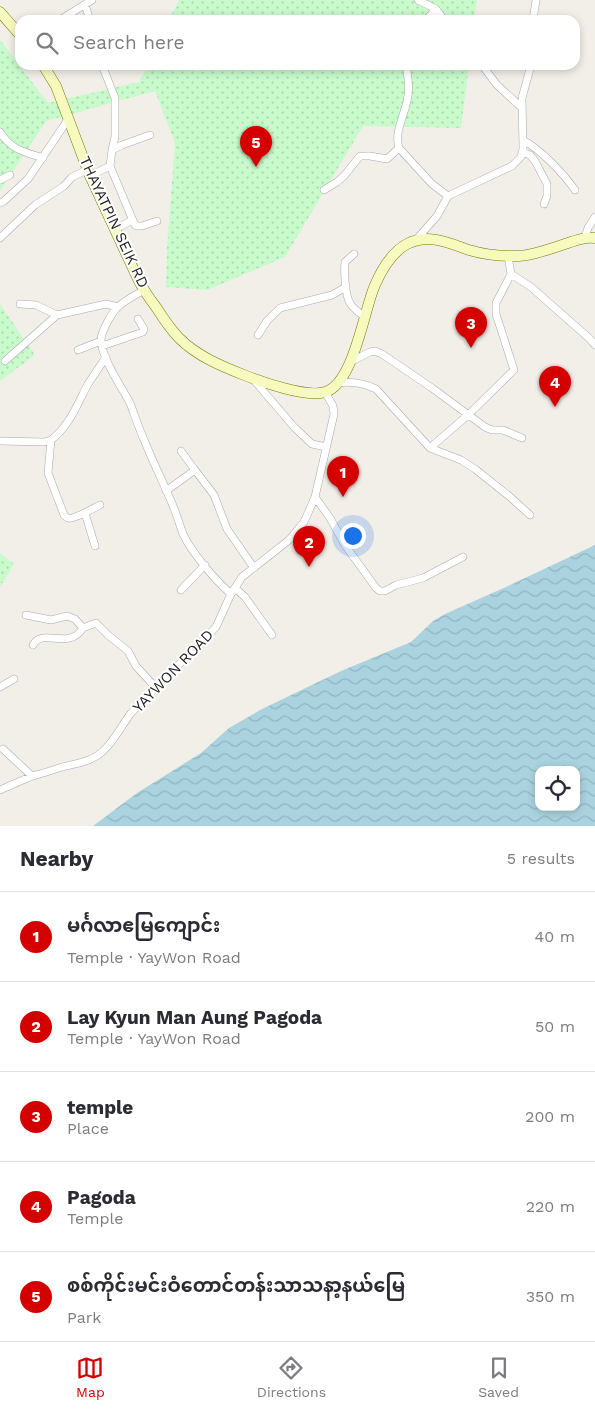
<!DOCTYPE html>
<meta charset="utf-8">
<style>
:root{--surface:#fff;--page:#f2f2f3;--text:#2b2b33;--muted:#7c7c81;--line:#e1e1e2;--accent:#d40000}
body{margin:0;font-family:"Work Sans","Noto Sans Myanmar",sans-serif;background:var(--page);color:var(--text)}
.controls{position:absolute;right:15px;bottom:15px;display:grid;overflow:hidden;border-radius:10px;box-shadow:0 2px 8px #0003}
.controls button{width:45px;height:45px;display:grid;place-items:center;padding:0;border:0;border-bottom:1px solid var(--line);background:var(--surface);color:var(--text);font:25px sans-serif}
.you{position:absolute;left:352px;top:535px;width:18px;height:18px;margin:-12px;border:4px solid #fff;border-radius:50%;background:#1a73e8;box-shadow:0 0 0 8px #1a73e833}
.badge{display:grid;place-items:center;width:32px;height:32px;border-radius:50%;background:var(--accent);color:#fff;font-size:16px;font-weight:700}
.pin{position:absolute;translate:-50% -41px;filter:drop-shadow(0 1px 2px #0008)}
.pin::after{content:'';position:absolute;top:26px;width:18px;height:15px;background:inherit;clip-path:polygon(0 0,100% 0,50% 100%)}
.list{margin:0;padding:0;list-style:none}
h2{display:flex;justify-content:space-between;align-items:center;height:65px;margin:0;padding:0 20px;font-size:21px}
h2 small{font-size:16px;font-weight:400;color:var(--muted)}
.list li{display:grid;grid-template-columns:32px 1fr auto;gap:15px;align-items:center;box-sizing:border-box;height:90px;padding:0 20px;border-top:1px solid var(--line)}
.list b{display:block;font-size:19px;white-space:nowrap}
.list p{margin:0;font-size:16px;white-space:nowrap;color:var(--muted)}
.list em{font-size:16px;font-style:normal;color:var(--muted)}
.icon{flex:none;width:28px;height:28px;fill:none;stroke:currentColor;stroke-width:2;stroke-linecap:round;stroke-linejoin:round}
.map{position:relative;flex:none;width:595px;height:826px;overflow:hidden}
.search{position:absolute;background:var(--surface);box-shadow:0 2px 8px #0003;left:15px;right:15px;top:15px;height:55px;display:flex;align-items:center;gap:12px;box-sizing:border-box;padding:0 18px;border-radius:15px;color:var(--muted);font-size:19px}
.sheet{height:515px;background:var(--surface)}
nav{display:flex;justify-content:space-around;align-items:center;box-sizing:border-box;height:70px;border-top:1px solid var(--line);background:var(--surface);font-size:14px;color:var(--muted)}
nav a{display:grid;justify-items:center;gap:2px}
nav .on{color:var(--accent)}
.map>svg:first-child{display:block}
.park{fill:url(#park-dots)}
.water{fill:url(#water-waves);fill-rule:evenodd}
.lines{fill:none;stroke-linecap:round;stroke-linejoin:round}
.street-casing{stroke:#a9a9a9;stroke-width:8}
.secondary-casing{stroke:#707d05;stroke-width:11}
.street{stroke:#fff;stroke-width:7}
.secondary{stroke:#f7fabf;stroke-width:10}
.labels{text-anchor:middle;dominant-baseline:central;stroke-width:4;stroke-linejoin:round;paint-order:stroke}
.street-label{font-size:15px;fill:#222;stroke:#fff}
</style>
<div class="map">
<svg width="595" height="826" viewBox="0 0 595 826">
<defs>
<pattern id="park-dots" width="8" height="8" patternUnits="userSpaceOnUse" patternTransform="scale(1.25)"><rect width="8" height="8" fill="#c8facc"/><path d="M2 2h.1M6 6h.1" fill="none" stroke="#acd6af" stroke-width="1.8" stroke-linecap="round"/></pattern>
<pattern id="water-waves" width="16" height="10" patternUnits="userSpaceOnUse" patternTransform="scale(1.25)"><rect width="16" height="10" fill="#aad3df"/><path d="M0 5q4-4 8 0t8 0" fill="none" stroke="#92b5bf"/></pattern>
</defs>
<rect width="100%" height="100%" fill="#f2efe9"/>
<path class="park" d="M179 0H477L474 20H169Z
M0 40 48 103 139 82 148 65H469L461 128 363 126 285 257 207 290 166 287 167 249 175 143 155 91 46 121 0 191Z
M0 304 35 355 0 381Z
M0 553 14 564 0 587Z"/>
<path class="water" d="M595 545V826H93L137 793 201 753 229 728 262 709 341 671 411 642 433 621 445 614 506 587ZM539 770H576V807H539Z"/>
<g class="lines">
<defs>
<path id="street" d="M418 0 436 9 444 20
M85 5 90 20
M60 20 92 0
M426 20 436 9
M533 20 536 0
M406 65C408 77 410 89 407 101 404 116 394 133 399 148L432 184 448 196
M482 65 497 85 522 108
M0 132C11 150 25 152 43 158
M523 140C541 150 563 173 575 190
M112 150 122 145 150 135
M522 152 530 155 535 161 547 184V196L544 204
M110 166 134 223 136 226H142L157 221
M90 176 110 166 112 150 115 137V98L102 65
M0 180 10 175
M324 190 337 182 344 176 360 156H370L387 159 399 148
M0 203 4 201 28 179 69 118
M115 229 133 220
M585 237 588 228 595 217
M0 238 35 205 64 186 72 177 87 170
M416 240 437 216 448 196 512 166 521 157 523 149 522 98 531 65
M354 254 345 262C344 271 345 295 350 303 353 309 360 313 365 317
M511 274 531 287 590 339 595 345
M144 290C136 295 125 300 118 307 112 312 101 332 101 340 102 359 121 386 130 403 135 416 139 429 145 442 153 462 163 482 171 501 176 512 179 523 183 534 192 553 215 580 231 594
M20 304 36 305 57 315
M258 335 267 321 280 308 332 295 346 287
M102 346 143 332 144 329 138 319
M78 350 101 341
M5 361 57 315 106 304 118 307
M350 362 370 352 375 351 382 354 432 388 485 427 492 430H503L522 438
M253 379 294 427 312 444 326 447
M338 383C352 381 363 383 376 389L430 448 461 460 475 469 509 496 530 515
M0 441 44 442 51 440
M430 448 468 415 514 370 496 314V303L511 274 508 256
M195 470 214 495 227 529 254 568
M166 491 195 470 181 451
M315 497 330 518 345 545 376 588 380 591H385L396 585 423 578 463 557
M100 505C94 508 73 520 68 518 66 517 65 516 64 515L48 473 51 440C69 427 78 403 88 384 94 375 100 366 106 357
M85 513 95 546
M235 588 245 597 272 635
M181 590 205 565
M26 615 51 620 67 616 75 619 83 628 96 623 108 635 128 651 136 666 156 688
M33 645C42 627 69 651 83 628
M0 687 14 679
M3 749 32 776
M0 790C12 785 24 779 36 775 44 773 53 770 62 767 77 763 92 762 104 750 115 740 122 725 131 713L216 627 231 594 242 577 289 540 304 522 315 497 334 414 333 406 325 392"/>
<path id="secondary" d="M0 12 20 35
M43 65 56 86 90 176 138 279C143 289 149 298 156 307 163 318 170 329 179 338 197 356 221 366 244 375 262 382 307 398 325 392 354 384 364 309 375 285 382 269 392 252 407 244 428 233 449 243 469 250 482 254 497 256 511 256 527 257 547 250 562 245 574 241 583 237 595 238"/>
</defs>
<use href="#street" class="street-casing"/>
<use href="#secondary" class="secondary-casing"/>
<use href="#street" class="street"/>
<use href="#secondary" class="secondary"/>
</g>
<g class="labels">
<g class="street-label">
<text transform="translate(114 222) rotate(65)">THAYATPIN SEIK RD</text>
<text transform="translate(173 671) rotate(-46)">YAYWON ROAD</text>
</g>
</g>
</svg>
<div class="controls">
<button><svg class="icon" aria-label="locate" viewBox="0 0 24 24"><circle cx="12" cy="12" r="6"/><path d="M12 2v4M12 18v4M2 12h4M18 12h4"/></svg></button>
</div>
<div class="you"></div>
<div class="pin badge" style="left:343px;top:497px">1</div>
<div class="pin badge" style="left:309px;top:567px">2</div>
<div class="pin badge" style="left:471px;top:348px">3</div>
<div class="pin badge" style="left:555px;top:407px">4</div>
<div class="pin badge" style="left:256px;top:167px">5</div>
<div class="search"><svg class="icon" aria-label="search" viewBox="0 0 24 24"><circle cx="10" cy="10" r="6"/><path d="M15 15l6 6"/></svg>Search here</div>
</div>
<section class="sheet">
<h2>Nearby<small>5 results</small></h2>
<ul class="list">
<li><span class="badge">1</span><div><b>မင်္ဂလာဧမြကျောင်း</b><p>Temple · YayWon Road</p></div><em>40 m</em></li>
<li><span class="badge">2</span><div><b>Lay Kyun Man Aung Pagoda</b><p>Temple · YayWon Road</p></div><em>50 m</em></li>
<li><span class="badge">3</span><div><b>temple</b><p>Place</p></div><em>200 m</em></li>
<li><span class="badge">4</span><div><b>Pagoda</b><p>Temple</p></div><em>220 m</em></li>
<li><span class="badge">5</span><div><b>စစ်ကိုင်းမင်းဝံတောင်တန်းသာသနာ့နယ်မြေ</b><p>Park</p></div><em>350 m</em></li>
</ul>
</section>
<nav>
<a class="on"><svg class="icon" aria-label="map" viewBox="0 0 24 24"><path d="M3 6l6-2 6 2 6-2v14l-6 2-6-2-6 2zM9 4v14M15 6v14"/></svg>Map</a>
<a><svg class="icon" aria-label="directions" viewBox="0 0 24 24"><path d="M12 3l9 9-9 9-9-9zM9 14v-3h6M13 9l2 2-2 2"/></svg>Directions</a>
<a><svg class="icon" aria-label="saved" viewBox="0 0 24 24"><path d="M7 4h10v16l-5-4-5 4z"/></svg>Saved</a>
</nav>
